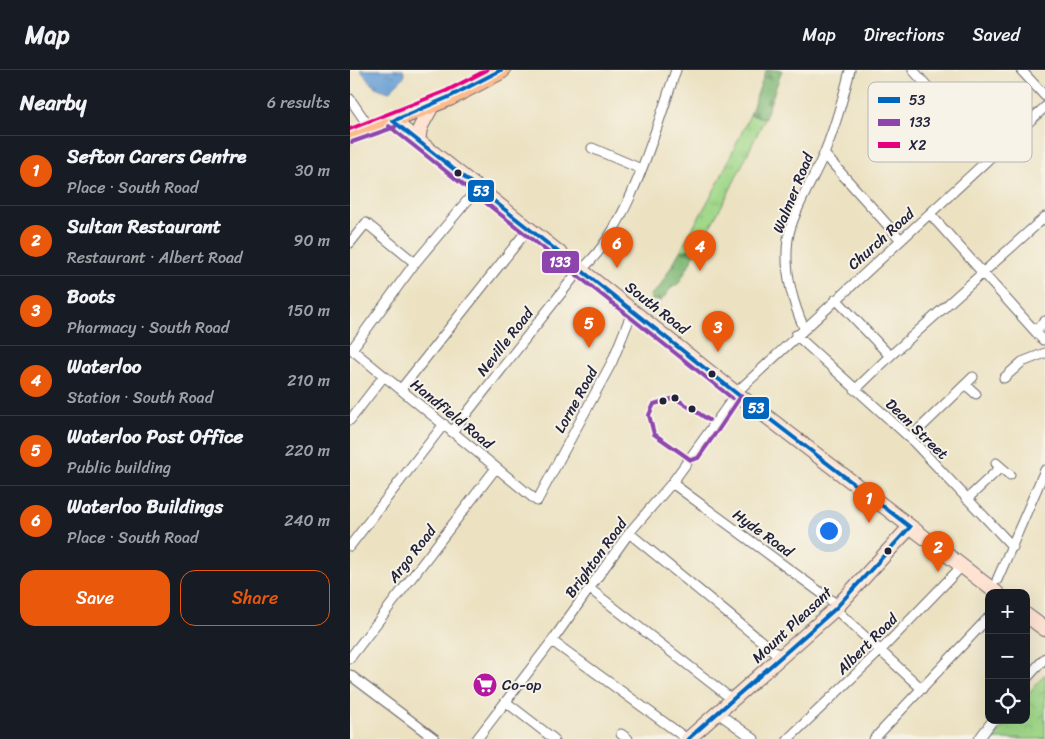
<!DOCTYPE html>
<meta charset="utf-8">
<style>
:root{--surface:#171b24;--page:#20242c;--text:#f1f3f6;--muted:#9ea1a6;--line:#363941;--accent:#ea580c}
body{margin:0;font-family:Sriracha,sans-serif;background:var(--page);color:var(--text)}
.controls{position:absolute;right:15px;bottom:15px;display:grid;overflow:hidden;border-radius:10px;box-shadow:0 5px 20px #0002}
.controls button{width:45px;height:45px;display:grid;place-items:center;padding:0;border:0;border-bottom:1px solid var(--line);background:var(--surface);color:var(--text);font:25px sans-serif}
.you{position:absolute;left:478px;top:460px;width:18px;height:18px;margin:-12px;border:4px solid #fff;border-radius:50%;background:#1a73e8;box-shadow:0 0 0 8px #1a73e833}
.badge{display:grid;place-items:center;width:32px;height:32px;border-radius:50%;background:var(--accent);color:#fff;font-size:16px;font-weight:700}
.pin{position:absolute;translate:-50% -41px;filter:drop-shadow(0 1px 2px #0008)}
.pin::after{content:'';position:absolute;top:26px;width:18px;height:15px;background:inherit;clip-path:polygon(0 0,100% 0,50% 100%)}
.list{margin:0;padding:0;list-style:none}
h2{display:flex;justify-content:space-between;align-items:center;height:65px;margin:0;padding:0 20px;font-size:21px}
h2 small{font-size:16px;font-weight:400;color:var(--muted)}
.list li{display:grid;grid-template-columns:32px 1fr auto;gap:15px;align-items:center;box-sizing:border-box;height:70px;padding:0 20px;border-top:1px solid var(--line)}
.list b{display:block;font-size:19px;white-space:nowrap}
.list p{margin:0;font-size:16px;white-space:nowrap;color:var(--muted)}
.list em{font-size:16px;font-style:normal;color:var(--muted)}
.actions{display:flex;gap:10px;padding:15px 20px}
.actions a{flex:1;padding:11px 0;border:1px solid var(--accent);border-radius:15px;text-align:center;font-size:18px;color:var(--accent)}
.actions .main{background:var(--accent);color:#fff}
.icon{flex:none;width:28px;height:28px;fill:none;stroke:currentColor;stroke-width:2;stroke-linecap:round;stroke-linejoin:round}
.map{position:relative;flex:none;width:695px;height:669px;overflow:hidden}
header{display:flex;align-items:center;gap:30px;box-sizing:border-box;height:70px;padding:0 25px;background:var(--surface);border-bottom:1px solid var(--line)}
header strong{font-size:24px}
nav{display:flex;gap:28px;margin-inline-start:auto;font-size:18px}
main{display:flex}
aside{flex:1;background:var(--surface)}
.map>svg:first-child{display:block}
.grass{fill:url(#grass-tufts);stroke:#627d62}
.forest{fill:url(#forest-firs);stroke:#516d58}
.park{fill:url(#park-crowns);stroke:#627d62}
.water{fill:url(#water-ripples);stroke:#446088}
.lines{fill:none;stroke-linecap:round;stroke-linejoin:round}
.street-casing{stroke:#69656a;stroke-width:11}
.secondary-casing{stroke:#69656a;stroke-width:16}
.highway-casing{stroke:#69656a;stroke-width:20}
.street{stroke:#fff;stroke-width:9}
.secondary{stroke:#fee3d2;stroke-width:14}
.highway{stroke:#fcba8e;stroke-width:18}
.bus-1-casing{stroke:#f7f3e8;stroke-width:8}
.bus-2-casing{stroke:#f7f3e8;stroke-width:8}
.bus-3-casing{stroke:#f7f3e8;stroke-width:8}
.bus-1{stroke:#0065bd;stroke-width:4}
.bus-2{stroke:#8e44ad;stroke-width:4}
.bus-3{stroke:#e5007d;stroke-width:4}
.bus-dot{fill:#22223b;stroke:#f7f3e8;stroke-width:2}
.labels{text-anchor:middle;dominant-baseline:central;stroke-width:4;stroke-linejoin:round;paint-order:stroke}
.street-label{font-size:15px;fill:#22223b;stroke:#f7f3e8}
.poi-label{font-size:15px;fill:#22223b;stroke:#f7f3e8;text-anchor:start}
.key{fill:#f7f3e8;stroke:#b7b4b4;stroke-width:1}
.key-label{font-size:14px;fill:#22223b}
.line-badge{stroke:#f7f3e8;stroke-width:2}
.badge-label{font-size:14px;text-anchor:middle;font-weight:bold;fill:#fff}
</style>
<header>
<strong>Map</strong>
<nav><a>Map</a><a>Directions</a><a>Saved</a></nav>
</header>
<main>
<aside>
<h2>Nearby<small>6 results</small></h2>
<ul class="list">
<li><span class="badge">1</span><div><b>Sefton Carers Centre</b><p>Place · South Road</p></div><em>30 m</em></li>
<li><span class="badge">2</span><div><b>Sultan Restaurant</b><p>Restaurant · Albert Road</p></div><em>90 m</em></li>
<li><span class="badge">3</span><div><b>Boots</b><p>Pharmacy · South Road</p></div><em>150 m</em></li>
<li><span class="badge">4</span><div><b>Waterloo</b><p>Station · South Road</p></div><em>210 m</em></li>
<li><span class="badge">5</span><div><b>Waterloo Post Office</b><p>Public building</p></div><em>220 m</em></li>
<li><span class="badge">6</span><div><b>Waterloo Buildings</b><p>Place · South Road</p></div><em>240 m</em></li>
</ul>
<div class="actions"><a class="main">Save</a><a>Share</a></div>
</aside>
<div class="map">
<svg width="695" height="669" viewBox="0 0 695 669">
<defs>
<pattern id="grass-tufts" width="24" height="20" patternUnits="userSpaceOnUse" patternTransform="scale(1.25)"><rect width="24" height="20" fill="#a1d88a"/><path d="M3 7l-1-3M5 7V3M7 7l1-3M15 17l-1-3M17 17v-4M19 17l1-3" fill="none" stroke="#8ab978"/></pattern>
<pattern id="forest-firs" width="22" height="20" patternUnits="userSpaceOnUse" patternTransform="scale(1.25)"><rect width="22" height="20" fill="#80b876"/><path d="M5 1l3.5 6h-7zM16 11l3.5 6h-7z" fill="#689562"/></pattern>
<pattern id="park-crowns" width="20" height="18" patternUnits="userSpaceOnUse" patternTransform="scale(1.25)"><rect width="20" height="18" fill="#a1d88a"/><path d="M2 6a3 3 0 1 1 6 0M12 15a3 3 0 1 1 6 0" fill="none" stroke="#8ab978"/></pattern>
<pattern id="water-ripples" width="26" height="14" patternUnits="userSpaceOnUse" patternTransform="scale(1.25)"><rect width="26" height="14" fill="#679fd5"/><path d="M2 4q2-2 4 0t4 0M15 11q2-2 4 0t4 0" fill="none" stroke="#5481ae"/></pattern>
</defs>
<rect width="100%" height="100%" fill="#f7f3e8"/>
<filter id="ink" filterUnits="userSpaceOnUse"><feTurbulence type="fractalNoise" baseFrequency=".02" numOctaves="2"/><feDisplacementMap in="SourceGraphic" scale="10" xChannelSelector="R" yChannelSelector="G"/><feConvolveMatrix kernelMatrix="1 2 1 2 8 2 1 2 1" color-interpolation-filters="sRGB"/></filter>
<filter id="wash" filterUnits="userSpaceOnUse"><feTurbulence type="fractalNoise" baseFrequency=".0096" numOctaves="4" result="noise"/><feDisplacementMap in="SourceGraphic" scale="20" xChannelSelector="R" yChannelSelector="G"/><feGaussianBlur stdDeviation="1.12" result="paint"/><feColorMatrix in="noise" values="0 0 0 0 0 0 0 0 0 0 0 0 0 0 0 0 0 1.4 0 .05"/><feComposite in="paint" operator="in"/></filter>
<g filter="url(#wash)">
<rect width="100%" height="100%" fill="#ece2c2"/>
<path class="grass" d="M400 45 415 48 375 130 348 178 345 176 344 179 330 181 367 115Z"/>
<path class="forest" d="M416 0H432L415 48 400 45Z
M345 176 348 178 329 213 320 219 311 231 301 230 300 225 309 218 330 181 343 179Z"/>
<path class="park" d="M695 604V669H643L657 650H676V626Z"/>
<path class="water" d="M10 0H53L55 6 39 22 25 17Z"/>
</g>
<g filter="url(#ink)">
<g class="lines">
<defs>
<path id="street" d="M563 0 639 87
M671 0 695 26
M0 29 20 58
M242 78 291 99
M474 84 551 170
M580 144 693 270
M0 173 16 153 65 193
M486 229 540 286 505 320
M598 234 695 147
M454 258C442 231 434 199 438 169 441 145 464 108 474 84 485 57 493 29 500 0
M685 261 695 251
M446 265 560 368 663 477
M0 278 187 431 262 292 283 240
M2 279 65 193 127 119
M540 286 596 236
M654 308 672 292 695 283
M616 315 626 324
M51 319 179 158
M0 350 34 306
M102 362 227 203C277 166 306 58 326 0
M560 368 623 307
M646 393 660 405
M322 413 489 536
M617 429 651 397
M279 463 432 588
M0 476 94 354
M647 510 695 400
M240 519 383 630
M485 539 572 619
M202 571 337 669
M0 588 146 398
M0 605 85 669
M676 609 695 588
M156 632 204 669
M368 643 404 669
M271 664 278 669
M127 669 202 571 279 463 322 413 390 319 695 37
M438 669 531 580 612 496
M524 669 639 547
M629 669 643 650"/>
<path id="secondary" d="M43 51 386 323 647 523
M68 72 70 58 83 34
M676 545 695 559
M338 669 485 539 560 457"/>
<path id="highway" d="M0 66 99 27 151 0"/>
</defs>
<use href="#street" class="street-casing"/>
<use href="#secondary" class="secondary-casing"/>
<use href="#highway" class="highway-casing"/>
<use href="#street" class="street"/>
<use href="#secondary" class="secondary"/>
<use href="#highway" class="highway"/>
<defs>
<path id="bus-1" d="M151 0 99 27 43 51 386 323 560 457
M338 669 485 539 560 457"/>
<path id="bus-2" d="M39 56 382 328
M2 72 45 57
M359 350 325 328 304 334 299 345 304 364 341 390 348 388 365 364
M367 362 391 326"/>
<path id="bus-3" d="M0 59 96 21 137 0"/>
</defs>
<use href="#bus-1" class="bus-1-casing"/>
<use href="#bus-2" class="bus-2-casing"/>
<use href="#bus-3" class="bus-3-casing"/>
<use href="#bus-1" class="bus-1"/>
<use href="#bus-2" class="bus-2"/>
<use href="#bus-3" class="bus-3"/>
</g>
</g>
<defs>
<symbol id="supermarket-disc" viewBox="-11 -11 22 22"><circle r="9.5" fill="#b5179e" stroke="#f7f3e8"/><path d="M-6-5.5h2.5l.6 2H6L4.5 2H-2.5L-4.4-4H-6ZM-1.5 3.2a1.3 1.3 0 1 0 .1 0ZM3 3.2a1.3 1.3 0 1 0 .1 0Z" fill="#fff"/></symbol>
</defs>
<g fill-rule="evenodd">
<use href="#supermarket-disc" x="121" y="601" width="28" height="28"/>
</g>
<g class="bus-dot">
<circle cx="108" cy="103" r="4.5"/>
<circle cx="362" cy="304" r="4.5"/>
<circle cx="325" cy="328" r="4.5"/>
<circle cx="313" cy="331" r="4.5"/>
<circle cx="342" cy="339" r="4.5"/>
<circle cx="538" cy="481" r="4.5"/>
</g>
<g class="labels">
<g class="street-label">
<text transform="translate(443 123) rotate(-68)">Walmer Road</text>
<text transform="translate(531 169) rotate(-42)">Church Road</text>
<text transform="translate(307 238) rotate(38)">South Road</text>
<text transform="translate(155 272) rotate(-52)">Neville Road</text>
<text transform="translate(226 330) rotate(-61)">Lorne Road</text>
<text transform="translate(102 344) rotate(39)">Handfield Road</text>
<text transform="translate(567 359) rotate(44)">Dean Street</text>
<text transform="translate(413 463) rotate(36)">Hyde Road</text>
<text transform="translate(62 484) rotate(-52)">Argo Road</text>
<text transform="translate(246 488) rotate(-54)">Brighton Road</text>
<text transform="translate(442 555) rotate(-43)">Mount Pleasant</text>
<text transform="translate(517 574) rotate(-45)">Albert Road</text>
</g>
<g class="poi-label">
<text x="152" y="615">Co-op</text>
</g>
</g>
<rect x="518" y="12" width="164" height="80" rx="8" class="key"/>
<rect x="528" y="27" width="22" height="6" fill="#0065bd"/>
<rect x="528" y="49" width="22" height="7" fill="#8e44ad"/>
<rect x="528" y="72" width="22" height="6" fill="#e5007d"/>
<g class="key-label">
<text x="559" y="35">53</text>
<text x="559" y="57">133</text>
<text x="559" y="80">X2</text>
</g>
<g class="line-badge">
<rect x="117" y="109" width="28" height="24" rx="5" fill="#0065bd"/>
<rect x="191" y="180" width="39" height="24" rx="5" fill="#8e44ad"/>
<rect x="392" y="326" width="28" height="24" rx="5" fill="#0065bd"/>
</g>
<g class="badge-label">
<text x="131" y="126">53</text>
<text x="210" y="197">133</text>
<text x="406" y="343">53</text>
</g>
</svg>
<div class="controls">
<button>+</button>
<button>−</button>
<button><svg class="icon" aria-label="locate" viewBox="0 0 24 24"><circle cx="12" cy="12" r="6"/><path d="M12 2v4M12 18v4M2 12h4M18 12h4"/></svg></button>
</div>
<div class="you"></div>
<div class="pin badge" style="left:519px;top:453px">1</div>
<div class="pin badge" style="left:588px;top:502px">2</div>
<div class="pin badge" style="left:368px;top:282px">3</div>
<div class="pin badge" style="left:350px;top:201px">4</div>
<div class="pin badge" style="left:239px;top:278px">5</div>
<div class="pin badge" style="left:267px;top:198px">6</div>
</div>
</main>
